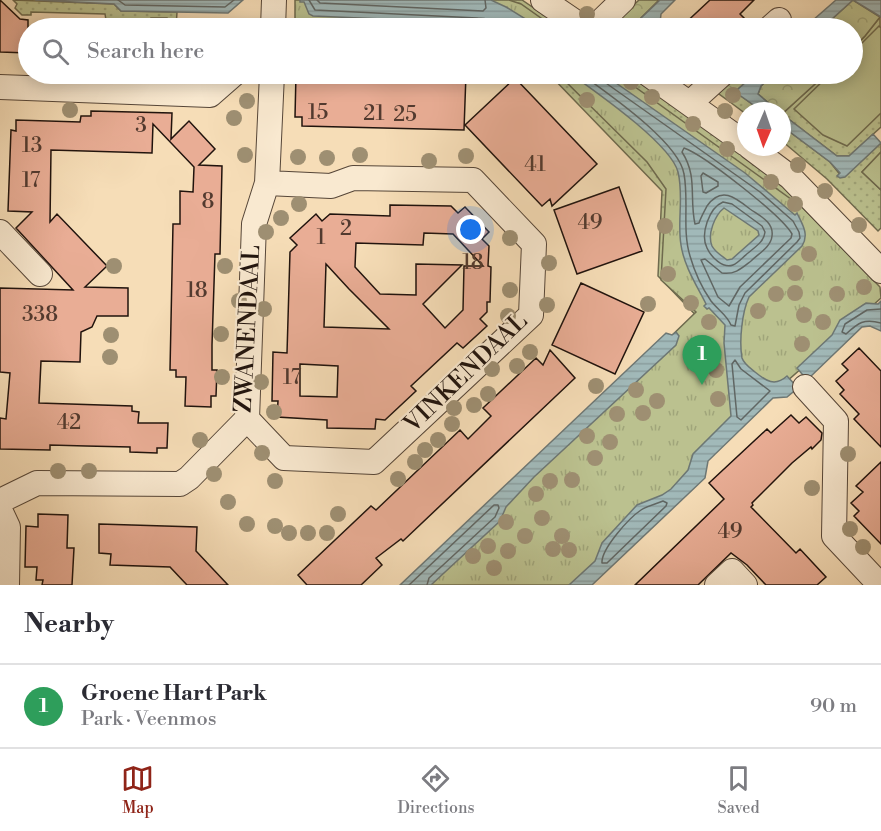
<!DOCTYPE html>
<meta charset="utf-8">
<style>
:root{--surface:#fff;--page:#f7f7f7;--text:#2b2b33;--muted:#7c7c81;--line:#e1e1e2;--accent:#8f2418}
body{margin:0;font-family:"Libre Bodoni",serif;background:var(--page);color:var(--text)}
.compass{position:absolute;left:737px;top:102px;width:54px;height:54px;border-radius:50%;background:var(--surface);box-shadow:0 3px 15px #0003;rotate:182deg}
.you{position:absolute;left:471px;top:230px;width:21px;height:21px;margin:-15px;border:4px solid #fff;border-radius:50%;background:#1a73e8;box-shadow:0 0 0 9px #1a73e833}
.badge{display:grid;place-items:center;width:39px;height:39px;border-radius:50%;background:var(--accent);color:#fff;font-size:20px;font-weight:700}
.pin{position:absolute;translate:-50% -50px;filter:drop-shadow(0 2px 3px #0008)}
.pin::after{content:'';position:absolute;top:32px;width:21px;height:18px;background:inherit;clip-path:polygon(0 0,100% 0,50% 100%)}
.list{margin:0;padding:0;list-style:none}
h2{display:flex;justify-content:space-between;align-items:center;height:78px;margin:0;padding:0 24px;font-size:26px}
h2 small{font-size:20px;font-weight:400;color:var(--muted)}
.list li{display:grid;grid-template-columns:39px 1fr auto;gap:18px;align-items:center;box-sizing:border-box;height:84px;padding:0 24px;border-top:2px solid var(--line)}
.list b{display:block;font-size:22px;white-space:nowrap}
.list p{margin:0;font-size:20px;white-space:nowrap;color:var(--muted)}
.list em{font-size:20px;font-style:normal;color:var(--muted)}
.icon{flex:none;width:33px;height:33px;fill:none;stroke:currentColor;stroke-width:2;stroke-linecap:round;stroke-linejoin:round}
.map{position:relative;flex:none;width:881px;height:585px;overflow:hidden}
.search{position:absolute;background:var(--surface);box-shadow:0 3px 15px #0003;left:18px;right:18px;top:18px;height:66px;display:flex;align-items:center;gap:15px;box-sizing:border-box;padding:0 21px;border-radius:33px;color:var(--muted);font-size:22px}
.sheet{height:162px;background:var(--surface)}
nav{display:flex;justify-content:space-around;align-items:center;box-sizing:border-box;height:84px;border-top:2px solid var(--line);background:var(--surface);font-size:16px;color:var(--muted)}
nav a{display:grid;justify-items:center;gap:3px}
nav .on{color:var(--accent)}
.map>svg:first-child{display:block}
.grass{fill:url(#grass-dots);stroke:#6e6a4e;stroke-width:1.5}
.forest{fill:url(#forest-crowns);stroke:#6e6a4e;stroke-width:1.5}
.park{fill:url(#park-tufts);stroke:#6e6a4e;stroke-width:1.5}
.pitch{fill:#bbc18f;stroke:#6e6a4e;stroke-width:1.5}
.water{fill:url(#water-rules);stroke:#6d7774;stroke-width:1.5;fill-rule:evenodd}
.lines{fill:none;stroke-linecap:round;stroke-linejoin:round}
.shore{stroke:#606663;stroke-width:1.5}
.building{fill:#e9ad95;stroke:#20130d;stroke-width:1.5;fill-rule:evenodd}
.minor-casing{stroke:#564638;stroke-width:26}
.minor{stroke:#f9e9d0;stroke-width:24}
.tree{fill:#9e8f72}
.labels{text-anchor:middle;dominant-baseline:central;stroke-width:4.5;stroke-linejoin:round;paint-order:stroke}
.number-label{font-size:21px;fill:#523a2f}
.street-label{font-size:24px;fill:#20130d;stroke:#f9e9d0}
</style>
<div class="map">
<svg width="881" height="585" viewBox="0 0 881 585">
<defs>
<pattern id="grass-dots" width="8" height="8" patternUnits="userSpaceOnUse" patternTransform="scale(1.5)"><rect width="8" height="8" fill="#bbc18f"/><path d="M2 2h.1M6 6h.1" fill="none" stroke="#a0a57a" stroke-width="1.8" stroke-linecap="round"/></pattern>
<pattern id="forest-crowns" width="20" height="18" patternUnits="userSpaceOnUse" patternTransform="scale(1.5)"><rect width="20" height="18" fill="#bbc18f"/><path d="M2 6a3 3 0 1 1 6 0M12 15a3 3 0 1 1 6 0" fill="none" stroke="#a0a57a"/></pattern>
<pattern id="park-tufts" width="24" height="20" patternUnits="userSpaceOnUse" patternTransform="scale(1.5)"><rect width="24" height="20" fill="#bbc18f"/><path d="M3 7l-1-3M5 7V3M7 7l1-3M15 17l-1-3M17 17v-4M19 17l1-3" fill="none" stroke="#a0a57a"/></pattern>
<pattern id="water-rules" width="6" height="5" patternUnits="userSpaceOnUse" patternTransform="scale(1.5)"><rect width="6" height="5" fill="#a1b9b9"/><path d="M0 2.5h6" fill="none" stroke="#8a9e9e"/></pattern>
</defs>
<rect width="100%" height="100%" fill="#f6ddb7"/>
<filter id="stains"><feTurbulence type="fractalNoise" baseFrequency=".00333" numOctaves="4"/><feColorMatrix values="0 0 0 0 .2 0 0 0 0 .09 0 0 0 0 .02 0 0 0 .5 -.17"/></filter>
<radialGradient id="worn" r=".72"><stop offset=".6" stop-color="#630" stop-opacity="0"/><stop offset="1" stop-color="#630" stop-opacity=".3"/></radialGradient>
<path class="grass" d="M13 0 114 4 121 11 177 12 176 28H167V18H151V22L127 19 106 20 105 14 31 12V15H22L15 8 17 4Z
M491 0H522L563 28H540Z
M880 17 881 127 849 156H837L782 114 826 74H852L853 48 865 36Z
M549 74H571L666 153 711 331 658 276 662 191Z
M603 74H627L744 155 787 189 849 251 769 326 743 320Z
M738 94 762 111H746V114L730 102Z
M782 126 830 162 842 177 845 176 881 143V152L862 172 881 190V228L878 231 827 179 782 141Z"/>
<path class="forest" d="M639 0H659L640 19 642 26 646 28H624L618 24 620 18Z
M853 0 880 17 865 36 853 48 852 28H822Z
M739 74H755L737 90 738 94 730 102 715 91 727 77 735 78Z
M774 74H826L782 114V111H778L758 94 761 86Z"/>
<path class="park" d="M295 0H509L521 4 555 28H375L295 25Z
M558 74H617L802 207 880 287 881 298 700 458 693 475 578 585H414L696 312 661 280 666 189 647 162Z"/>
<path class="pitch" d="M879 26 881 28V113L847 146 823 135 794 109 830 74H852L853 52Z
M881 152V190L862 172Z"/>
<path class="water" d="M35 0H243L228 13 121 11 114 4Z
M300 0H491L506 7 540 28H501L453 22 313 16 309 14 304 2H300Z
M660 0H675L661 14 660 23 668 28H646L642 26 640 19Z
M836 0H881V17L853 0 822 28H804Z
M571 74H603L745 173 795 215 797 213C801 222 810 234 802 246L749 297C742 312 739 341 742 358 744 364 750 368 755 372 766 381 775 387 787 376L798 388 787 397 773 398 708 461 705 478 592 585H569L595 561 602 543 637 505 662 495 671 489 688 470 693 454 731 416 724 343 725 325 709 308 707 309 704 306 706 304C697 286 684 266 681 245 677 222 684 196 678 172 671 144 596 92 571 74ZM724 208 758 231 759 235 732 259 727 260C722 256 715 252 712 246 707 234 715 215 724 208Z
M755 74H774L761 86 758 94 778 111H762L738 94 737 90Z
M782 114 837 156H849L873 134 881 143 845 177 840 178 837 176 840 173 830 162 782 126Z
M881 301V331L870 326 862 327 807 380 797 368 832 335 840 320 866 303 878 304Z
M676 332 679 336 676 345 534 477 506 507 500 521 431 585H400L666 333 672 335Z"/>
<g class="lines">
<path class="shore" d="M118 0 125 5 225 7 234 0
M309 0 315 10 477 18C485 19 495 18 496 28
M317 0 320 3 483 11 486 8 485 0
M581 74C607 93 679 142 684 174 689 201 682 230 690 256 694 270 702 288 711 301 718 310 727 315 731 325L735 326 739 305 745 293 797 242 800 238 799 232 793 221 760 192 603 81 600 74
M684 148C704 155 781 215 792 234L791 238 740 287 729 306 718 297 701 260 705 259 722 273C735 275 742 268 751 261 758 254 771 247 772 236 774 222 760 216 750 209 735 197 721 186 707 206 704 212 701 217 699 223L695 224C689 197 698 177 682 152Z
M703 173 718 182V186L706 193 703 192 701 176Z
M723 202 732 204 762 226 765 232C764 242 755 247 748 253 743 257 738 263 733 265 723 269 711 257 707 248 700 234 709 208 723 202Z
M881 309 867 310 845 324 842 332 846 334C858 323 864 318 881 323
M735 360 741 369 770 391 741 420 737 417 732 364Z
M663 501 667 503 666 506 607 563H602C601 549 629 518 641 510 647 506 656 504 663 501Z
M409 585 494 505H498L499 508 495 517 429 578 427 585"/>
</g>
<path class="building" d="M0 0 20 19 28 20V53L0 52Z
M710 0H754L740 14 744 18 732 28H680Z
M296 74H466L464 130 302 126V117H295Z
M515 78 597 164 552 206 550 199 542 206 465 125Z
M91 111 172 113 171 139 189 121 215 149 199 165 222 166 220 254H215L212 345V370H217L216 396H211V407L185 406 186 377H176V370H170L173 224H180V191L193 192 194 167 153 124 152 153 51 150 50 222 57 214 107 266 85 287 128 288V316H97L92 327 81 332 80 362 41 361 39 403 132 406V411L139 412 138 423H168L167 448H157V453L130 452V447L86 446 50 445V450L0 449V418L6 419 10 373 0 372V288L73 290 16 228 32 212 8 211 11 130 16 131V120L80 122 81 116H91Z
M619 187 642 251 577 274 554 210Z
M390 205 451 206 458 213 465 207 489 232 482 239 489 246 488 266 491 267 490 302H487V312L480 319 487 326 463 348 457 343 411 386 416 391 385 420 376 419 375 429 327 428V420L277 417 278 401H272L273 352 287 353 290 252 297 245 290 238 316 214 322 221 330 214 390 216ZM424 233 453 234 483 266H464L463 310 445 328 423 304 462 265 416 264V295L380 294 355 267 356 243 423 245ZM326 264 349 289 389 329 324 327ZM300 364 338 366 337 397 300 396Z
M581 283 644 312 615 374 552 345Z
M859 348 881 371V447L854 419 859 414 840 394 844 390 836 381 848 370 842 364Z
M550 350 575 378 403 541 401 539 376 558 382 565 361 585H307L298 575 371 506 376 510 460 430 468 439 491 416 483 408 536 358 543 365Z
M791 415 799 423 806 417 822 433 821 440 812 449 811 447 792 463 752 503 753 505 751 507 796 553 800 549 826 577 817 585H766L747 565 731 553 698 585H635L724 499 709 483 767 429 771 433Z
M881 462V544L854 516 859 511 851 503 863 492 856 486Z
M38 514 68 515 67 548H74L72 585H42L43 580H36L37 567H25L26 526 38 527Z
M99 524 197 527 196 551 228 585H187L170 567 110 565 111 554 99 553Z"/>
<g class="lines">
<defs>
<path id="minor" d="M543 0 584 28
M273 28 274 0
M594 28 623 0
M770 28 779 20
M648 74 746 144
M0 87 210 95 234 74
M690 103 722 74
M750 147 790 177 881 271
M0 232 40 274
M805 387 836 421 834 536 880 585
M247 419 284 458 374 462 531 315 534 244 473 180 353 178 331 186 267 183
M0 501 37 483 180 484 189 478 247 419 254 224 267 183 272 74
M0 510 8 527 7 585
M717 585 732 571 745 585"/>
</defs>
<use href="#minor" class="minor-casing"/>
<use href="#minor" class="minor"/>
</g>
<g class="tree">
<circle cx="587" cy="14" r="8"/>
<circle cx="631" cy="82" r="8"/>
<circle cx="733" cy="95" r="8"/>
<circle cx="652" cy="97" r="8"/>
<circle cx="587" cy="100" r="8"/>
<circle cx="247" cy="101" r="8"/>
<circle cx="70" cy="110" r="8"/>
<circle cx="725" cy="111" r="8"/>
<circle cx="234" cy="118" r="8"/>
<circle cx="693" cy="124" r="8"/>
<circle cx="727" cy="149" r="8"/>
<circle cx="245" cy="155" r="8"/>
<circle cx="360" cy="155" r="8"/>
<circle cx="466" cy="156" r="8"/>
<circle cx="298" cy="157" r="8"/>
<circle cx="327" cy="158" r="8"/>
<circle cx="429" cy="161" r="8"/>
<circle cx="798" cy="165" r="8"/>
<circle cx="771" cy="182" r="8"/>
<circle cx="825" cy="191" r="8"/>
<circle cx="299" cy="204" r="8"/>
<circle cx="795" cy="204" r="8"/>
<circle cx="281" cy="218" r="8"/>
<circle cx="859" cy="225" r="8"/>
<circle cx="665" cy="226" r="8"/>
<circle cx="266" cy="232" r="8"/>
<circle cx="510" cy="238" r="8"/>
<circle cx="809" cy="254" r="8"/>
<circle cx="549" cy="263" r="8"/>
<circle cx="114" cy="266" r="8"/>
<circle cx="225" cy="266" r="8"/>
<circle cx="795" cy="273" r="8"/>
<circle cx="668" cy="274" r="8"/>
<circle cx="864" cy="287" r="8"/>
<circle cx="510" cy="290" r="8"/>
<circle cx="795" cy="293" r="8"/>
<circle cx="776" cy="294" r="8"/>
<circle cx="837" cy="294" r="8"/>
<circle cx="239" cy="301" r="8"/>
<circle cx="691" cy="303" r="8"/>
<circle cx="648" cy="304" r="8"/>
<circle cx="547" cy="305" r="8"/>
<circle cx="264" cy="309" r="8"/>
<circle cx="758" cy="311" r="8"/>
<circle cx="804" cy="315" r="8"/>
<circle cx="508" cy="316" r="8"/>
<circle cx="709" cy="322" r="8"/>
<circle cx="823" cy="322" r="8"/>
<circle cx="221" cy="334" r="8"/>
<circle cx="111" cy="335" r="8"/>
<circle cx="802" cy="344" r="8"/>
<circle cx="530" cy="352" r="8"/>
<circle cx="110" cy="357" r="8"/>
<circle cx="517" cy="366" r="8"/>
<circle cx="492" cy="369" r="8"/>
<circle cx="716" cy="370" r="8"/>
<circle cx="222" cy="377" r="8"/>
<circle cx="261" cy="382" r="8"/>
<circle cx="596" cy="386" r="8"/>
<circle cx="636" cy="390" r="8"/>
<circle cx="488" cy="394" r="8"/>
<circle cx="718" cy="399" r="8"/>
<circle cx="657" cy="401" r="8"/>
<circle cx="474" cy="405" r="8"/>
<circle cx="454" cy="408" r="8"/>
<circle cx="274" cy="412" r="8"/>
<circle cx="643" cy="413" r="8"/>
<circle cx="617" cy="414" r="8"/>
<circle cx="452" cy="424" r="8"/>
<circle cx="587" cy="436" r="8"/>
<circle cx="200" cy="440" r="8"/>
<circle cx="438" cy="440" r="8"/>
<circle cx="610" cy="442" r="8"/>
<circle cx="425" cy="450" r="8"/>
<circle cx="262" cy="453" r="8"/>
<circle cx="848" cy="454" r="8"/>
<circle cx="595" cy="458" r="8"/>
<circle cx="415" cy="462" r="8"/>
<circle cx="58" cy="471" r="8"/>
<circle cx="89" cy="471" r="8"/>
<circle cx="214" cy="474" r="8"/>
<circle cx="398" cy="479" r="8"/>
<circle cx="572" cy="480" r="8"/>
<circle cx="275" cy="481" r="8"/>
<circle cx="550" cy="481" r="8"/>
<circle cx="812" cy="488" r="8"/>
<circle cx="536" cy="494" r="8"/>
<circle cx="228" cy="502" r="8"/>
<circle cx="338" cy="514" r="8"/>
<circle cx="542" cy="518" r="8"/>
<circle cx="506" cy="522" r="8"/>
<circle cx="247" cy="524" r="8"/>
<circle cx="275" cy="526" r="8"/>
<circle cx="850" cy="529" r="8"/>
<circle cx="289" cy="533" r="8"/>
<circle cx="308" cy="533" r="8"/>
<circle cx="327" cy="533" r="8"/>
<circle cx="525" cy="536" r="8"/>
<circle cx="562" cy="536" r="8"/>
<circle cx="488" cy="546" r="8"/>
<circle cx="863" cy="547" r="8"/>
<circle cx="553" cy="549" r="8"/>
<circle cx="569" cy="550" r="8"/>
<circle cx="508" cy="551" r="8"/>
<circle cx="473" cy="556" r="8"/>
<circle cx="494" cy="568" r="8"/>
</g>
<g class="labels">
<g class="number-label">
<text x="318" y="113">15</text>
<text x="374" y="114">21</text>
<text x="405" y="115">25</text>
<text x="141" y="126">3</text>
<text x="32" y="146">13</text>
<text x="535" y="165">41</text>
<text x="31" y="181">17</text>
<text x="208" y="202">8</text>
<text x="590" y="223">49</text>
<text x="346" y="229">2</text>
<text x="321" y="238">1</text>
<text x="473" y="263">18</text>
<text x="197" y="291">18</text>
<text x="40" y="315">338</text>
<text x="292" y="378">17</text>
<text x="69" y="423">42</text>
<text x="730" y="532">49</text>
</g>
<g class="street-label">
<text transform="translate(248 329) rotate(-87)">ZWANENDAAL</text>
<text transform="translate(466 373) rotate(-44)">VINKENDAAL</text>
</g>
</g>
<rect width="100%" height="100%" filter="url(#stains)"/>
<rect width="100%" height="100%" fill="url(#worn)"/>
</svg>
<svg class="compass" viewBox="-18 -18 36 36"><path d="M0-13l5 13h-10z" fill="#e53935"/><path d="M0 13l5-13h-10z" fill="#7c7c81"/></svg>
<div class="you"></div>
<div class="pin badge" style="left:702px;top:385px;background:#2e9e5b">1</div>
<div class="search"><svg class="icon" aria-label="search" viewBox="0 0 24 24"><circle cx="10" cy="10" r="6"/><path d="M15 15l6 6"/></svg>Search here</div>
</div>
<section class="sheet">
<h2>Nearby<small></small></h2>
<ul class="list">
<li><span class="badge" style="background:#2e9e5b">1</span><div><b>Groene Hart Park</b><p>Park · Veenmos</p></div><em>90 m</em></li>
</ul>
</section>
<nav>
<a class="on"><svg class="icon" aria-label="map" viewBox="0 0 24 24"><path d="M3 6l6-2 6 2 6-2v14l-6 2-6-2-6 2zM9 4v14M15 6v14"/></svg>Map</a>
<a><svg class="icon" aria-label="directions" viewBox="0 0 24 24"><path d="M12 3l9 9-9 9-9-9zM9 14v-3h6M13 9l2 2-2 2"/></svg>Directions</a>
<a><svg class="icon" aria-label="saved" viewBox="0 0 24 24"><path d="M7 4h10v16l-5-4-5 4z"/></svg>Saved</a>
</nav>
